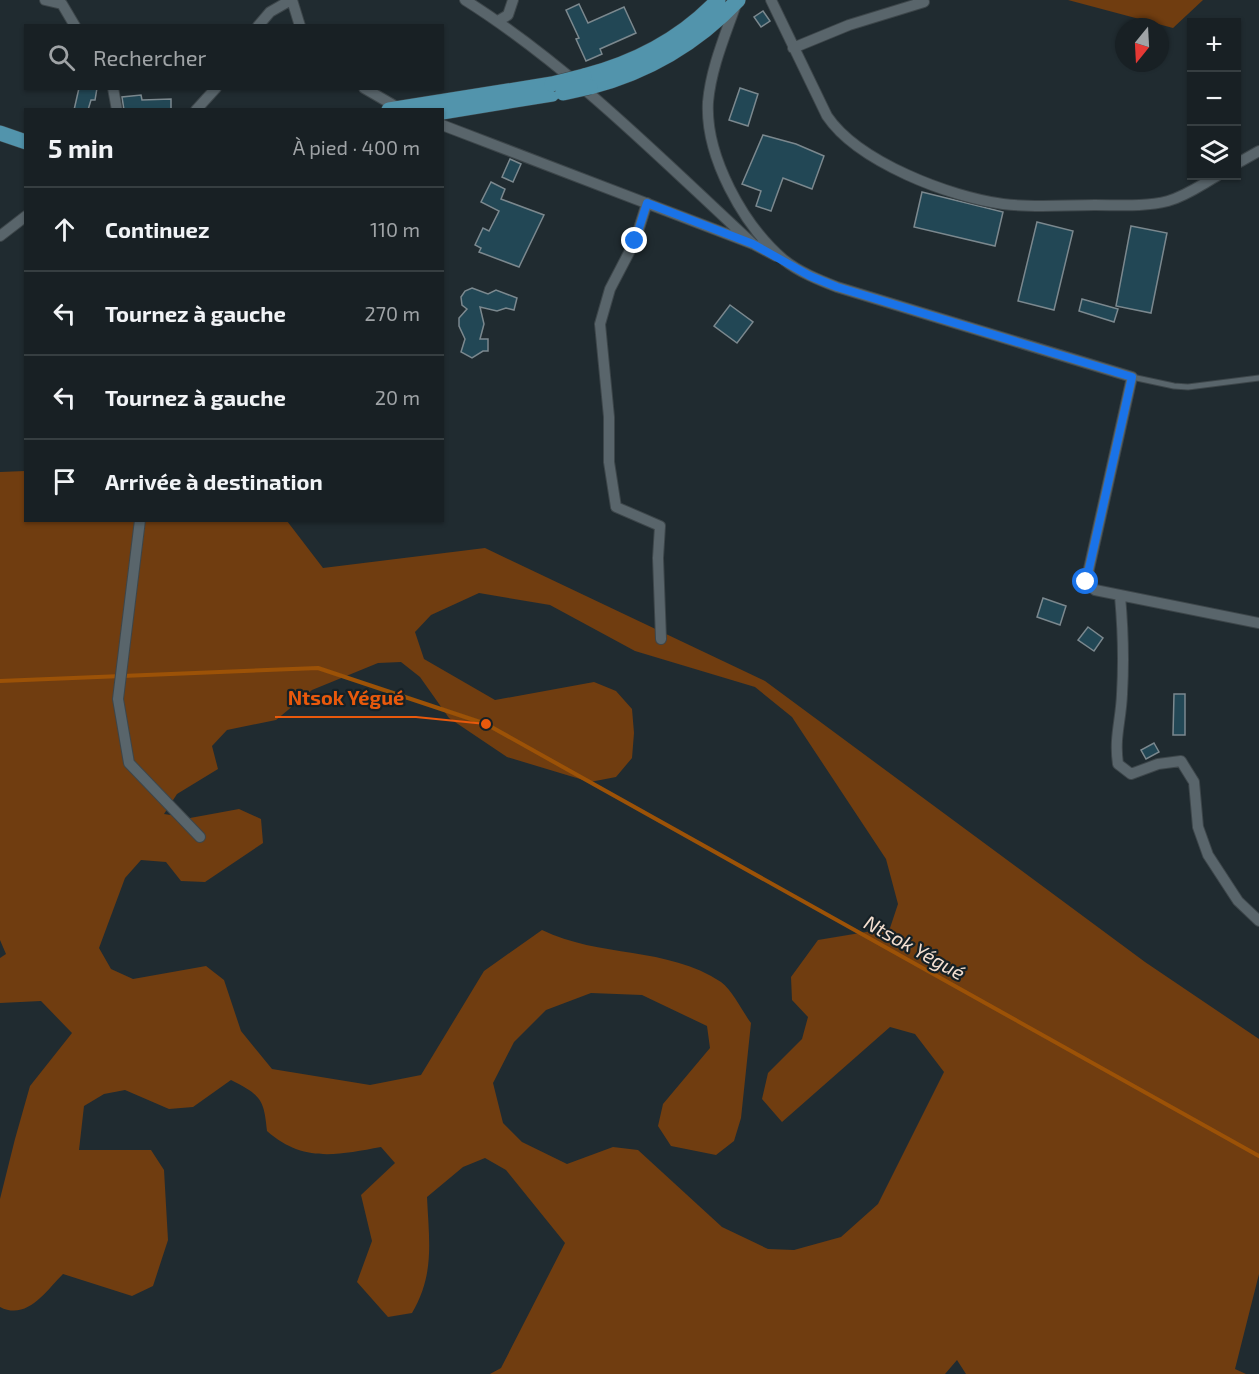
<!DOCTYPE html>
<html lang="fr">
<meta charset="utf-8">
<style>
:root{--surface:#182024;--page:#252d31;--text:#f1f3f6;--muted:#9fa3a6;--line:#363e41}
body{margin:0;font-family:"Exo 2",sans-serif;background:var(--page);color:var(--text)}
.controls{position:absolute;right:18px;top:18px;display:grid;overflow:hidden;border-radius:0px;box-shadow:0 2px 4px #0004}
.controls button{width:54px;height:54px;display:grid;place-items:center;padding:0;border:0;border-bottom:2px solid var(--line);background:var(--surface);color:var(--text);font:30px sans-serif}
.compass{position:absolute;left:1115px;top:18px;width:54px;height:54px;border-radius:50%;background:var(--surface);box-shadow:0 2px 4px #0004;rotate:198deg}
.stop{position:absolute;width:18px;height:18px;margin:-14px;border:4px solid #1a73e8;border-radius:50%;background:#fff}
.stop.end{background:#1a73e8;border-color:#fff;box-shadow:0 2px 6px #0008}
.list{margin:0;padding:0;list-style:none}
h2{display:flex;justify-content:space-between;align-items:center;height:78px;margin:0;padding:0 24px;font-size:26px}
h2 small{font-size:20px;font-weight:400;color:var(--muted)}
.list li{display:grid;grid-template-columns:39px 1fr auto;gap:18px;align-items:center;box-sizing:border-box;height:84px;padding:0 24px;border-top:2px solid var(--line)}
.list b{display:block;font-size:22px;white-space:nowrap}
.list em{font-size:20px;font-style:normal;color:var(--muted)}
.icon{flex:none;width:33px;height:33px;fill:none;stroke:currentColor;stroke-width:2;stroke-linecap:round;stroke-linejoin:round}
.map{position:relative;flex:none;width:1259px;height:1374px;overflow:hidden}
.search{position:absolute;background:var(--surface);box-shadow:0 2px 4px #0004;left:24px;top:24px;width:420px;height:66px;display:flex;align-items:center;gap:15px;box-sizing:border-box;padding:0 21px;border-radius:0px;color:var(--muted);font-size:22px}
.panel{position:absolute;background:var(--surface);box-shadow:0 2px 4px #0004;left:24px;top:108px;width:420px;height:414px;border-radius:0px}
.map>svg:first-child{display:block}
.green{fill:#703d10;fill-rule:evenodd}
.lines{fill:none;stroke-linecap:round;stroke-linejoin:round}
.stream{stroke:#9c5207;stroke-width:4}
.building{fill:#224755;stroke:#7b888e;stroke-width:1.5}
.service-casing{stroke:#3d464a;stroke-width:7}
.minor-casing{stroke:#3d464a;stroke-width:12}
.primary-casing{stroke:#3d464a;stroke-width:16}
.service{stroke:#59656b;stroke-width:5}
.minor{stroke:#59656b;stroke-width:10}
.primary{stroke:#5294ac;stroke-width:15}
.primary-bridge-casing{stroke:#3d464a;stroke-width:16;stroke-linecap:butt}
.primary-bridge{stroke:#5294ac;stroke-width:15}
.route{stroke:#1a73e8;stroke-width:8}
.labels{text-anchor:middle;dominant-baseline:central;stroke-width:4.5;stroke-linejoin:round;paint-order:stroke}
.water-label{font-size:20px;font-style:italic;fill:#f5e0d1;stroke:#162126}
.leader{fill:none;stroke:#e8590c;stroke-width:2}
.callout-dot{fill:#e8590c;stroke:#162126;stroke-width:2}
.callout-label{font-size:20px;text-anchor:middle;font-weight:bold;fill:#e8590c;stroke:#162126;stroke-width:4.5;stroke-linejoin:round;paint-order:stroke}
</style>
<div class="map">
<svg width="1259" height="1374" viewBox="0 0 1259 1374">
<rect width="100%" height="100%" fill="#202b30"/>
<path class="green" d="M1068 0H1203L1173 28Z
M25 471 26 520 287 521 323 568 485 548 765 681 1145 962 1259 1039V1274L1235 1369 1246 1374H966L957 1360 945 1374H490L501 1368 565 1243 506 1170 485 1158 463 1167 427 1197C429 1241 435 1274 412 1313L388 1317 357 1282 372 1241 361 1195 395 1163 381 1147C337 1155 303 1163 267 1131 264 1098 260 1095 231 1080L193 1107 169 1109 125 1090 104 1094 84 1106 79 1150H151L164 1170 168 1240 153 1286 132 1296 63 1274C46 1291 27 1321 0 1307V1199L15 1139 30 1086 72 1033 41 1001 0 1003V958L6 954 0 940V472ZM479 593 550 605 635 651 755 687 792 717 886 859 898 904 890 928 818 940 791 977 792 1000 808 1017 802 1039 768 1073 762 1099 782 1122 890 1027 915 1034 944 1072 878 1204 841 1237 794 1250 768 1249 722 1227 638 1150 613 1147 567 1164 522 1142 503 1123 493 1083 514 1042 546 1010 591 993 642 995 707 1026 710 1048 663 1104 658 1126 671 1146 716 1155 734 1141 741 1118 751 1023C742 1011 733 991 721 982 667 946 599 958 542 930L484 971 421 1075 370 1085 272 1069 241 1031 224 980 206 966 133 979 111 969 99 948 125 878 141 860 166 862 181 881 205 882 263 843 261 819 239 809 190 818 164 814 177 794 218 769 212 746 227 730 276 720 312 690 378 663 401 662 420 677 449 718 507 757 590 782 616 777 632 758 634 733 632 709 616 691 594 682 495 700 424 659 415 632 431 615Z"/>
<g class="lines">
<path class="stream" d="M0 681 318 668 486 724 1259 1156"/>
</g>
<path class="building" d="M579 4 588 23 624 7 636 33 600 49 602 54 586 61 576 39 579 38 566 10Z
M763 11 770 21 761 27 754 17Z
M79 88H97L95 100H91L88 110H74Z
M740 88 758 94 748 126 729 120Z
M141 95 142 100 171 99V110H124L122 97Z
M763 135 796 144 824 156 812 189 783 178 771 211 756 206 761 191 742 184Z
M510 159 521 164 513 182 502 177Z
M491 182 505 189 501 199 544 215 519 267 479 252 481 248 475 245 483 228 489 231 499 211 481 202Z
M922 192 1003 212 995 246 914 227Z
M1037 222 1073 231 1054 310 1018 301Z
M1131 226 1167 233 1151 313 1116 306Z
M472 288 488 294 496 290 517 298 514 310 506 308 497 311 480 307 484 324 480 339H488V351H483L472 358 461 352 465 339 459 326V318L467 309 462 305 461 297 465 291Z
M1082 299 1118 309 1114 322 1079 311Z
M730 305 753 322 737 343 714 326Z
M1043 598 1066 606 1060 625 1037 617Z
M1088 627 1103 638 1094 651 1078 640Z
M1174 694H1185V735H1173Z
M1154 743 1159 752 1146 759 1141 750Z"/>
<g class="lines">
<defs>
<path id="service" d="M1132 377 1174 386 1188 387 1259 378"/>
<path id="minor" d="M45 0 62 4 75 26
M292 0 300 26
M465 0C571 67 661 159 753 244
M771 0 827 116C858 162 950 197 1003 204 1033 208 1065 205 1095 205 1119 205 1145 207 1168 201 1186 196 1201 185 1217 176
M736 4C725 36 711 68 708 102 705 156 743 225 784 260 799 272 819 280 837 287L1132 377 1086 582 1095 590 1259 623
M498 21 508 15 513 0
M258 26 270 12 291 0
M793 48 849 25 924 2
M113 88 117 110
M364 88 400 109
M196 110 216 88
M442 125 753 244 776 256
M1236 164 1259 151
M647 203 635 241 610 289 600 324 609 417V462L616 507 660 526 658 558 661 639
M0 236 26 216
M140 520 118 699 129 763 200 837
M1120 596C1123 629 1124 661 1122 694 1121 721 1114 737 1118 764L1131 774 1158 764 1181 761 1194 782 1198 827 1208 855 1238 901 1259 921"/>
<path id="primary" d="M584 76C634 63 682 38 718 0
M590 87C648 72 697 43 738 0
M389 110 552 84
M442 112 552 94
M0 133 26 142"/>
</defs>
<use href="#service" class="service-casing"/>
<use href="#minor" class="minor-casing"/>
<use href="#primary" class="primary-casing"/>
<use href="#service" class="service"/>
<use href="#minor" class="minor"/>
<use href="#primary" class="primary"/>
<defs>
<path id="primary-bridge" d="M552 84 584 76
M563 93 590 87"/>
</defs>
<use href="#primary-bridge" class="primary-bridge-casing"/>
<use href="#primary-bridge" class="primary-bridge"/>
</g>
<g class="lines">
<path class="route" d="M635 241 647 203 753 244 810 276 837 287 1132 377 1086 582"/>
</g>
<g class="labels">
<g class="water-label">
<text transform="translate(915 947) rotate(29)">Ntsok Yégué</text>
</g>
</g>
<path class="leader" d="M486 724L416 717H275"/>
<circle class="callout-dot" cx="486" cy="724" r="6"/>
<g class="callout-label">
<text x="346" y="705">Ntsok Yégué</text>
</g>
</svg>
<div class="controls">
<button>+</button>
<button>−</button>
<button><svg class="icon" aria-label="layers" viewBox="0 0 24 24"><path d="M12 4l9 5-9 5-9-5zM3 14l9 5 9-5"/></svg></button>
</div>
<svg class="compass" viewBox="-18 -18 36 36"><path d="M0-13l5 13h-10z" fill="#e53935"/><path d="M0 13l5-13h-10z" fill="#9fa3a6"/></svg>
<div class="stop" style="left:1086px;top:582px"></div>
<div class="stop end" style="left:635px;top:241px"></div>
<div class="search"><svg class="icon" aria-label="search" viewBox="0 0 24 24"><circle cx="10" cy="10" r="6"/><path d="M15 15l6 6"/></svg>Rechercher</div>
<section class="panel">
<h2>5 min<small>À pied · 400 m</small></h2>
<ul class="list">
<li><svg class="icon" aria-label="ahead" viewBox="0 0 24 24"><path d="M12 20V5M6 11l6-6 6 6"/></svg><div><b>Continuez</b></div><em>110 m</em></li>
<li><svg class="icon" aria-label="left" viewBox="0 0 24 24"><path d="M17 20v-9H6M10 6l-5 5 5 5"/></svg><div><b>Tournez à gauche</b></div><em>270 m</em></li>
<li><svg class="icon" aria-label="left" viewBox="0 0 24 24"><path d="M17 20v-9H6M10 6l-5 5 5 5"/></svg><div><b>Tournez à gauche</b></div><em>20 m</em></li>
<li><svg class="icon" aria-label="arrive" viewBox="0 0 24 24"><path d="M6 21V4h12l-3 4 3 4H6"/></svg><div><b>Arrivée à destination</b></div></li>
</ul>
</section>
</div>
